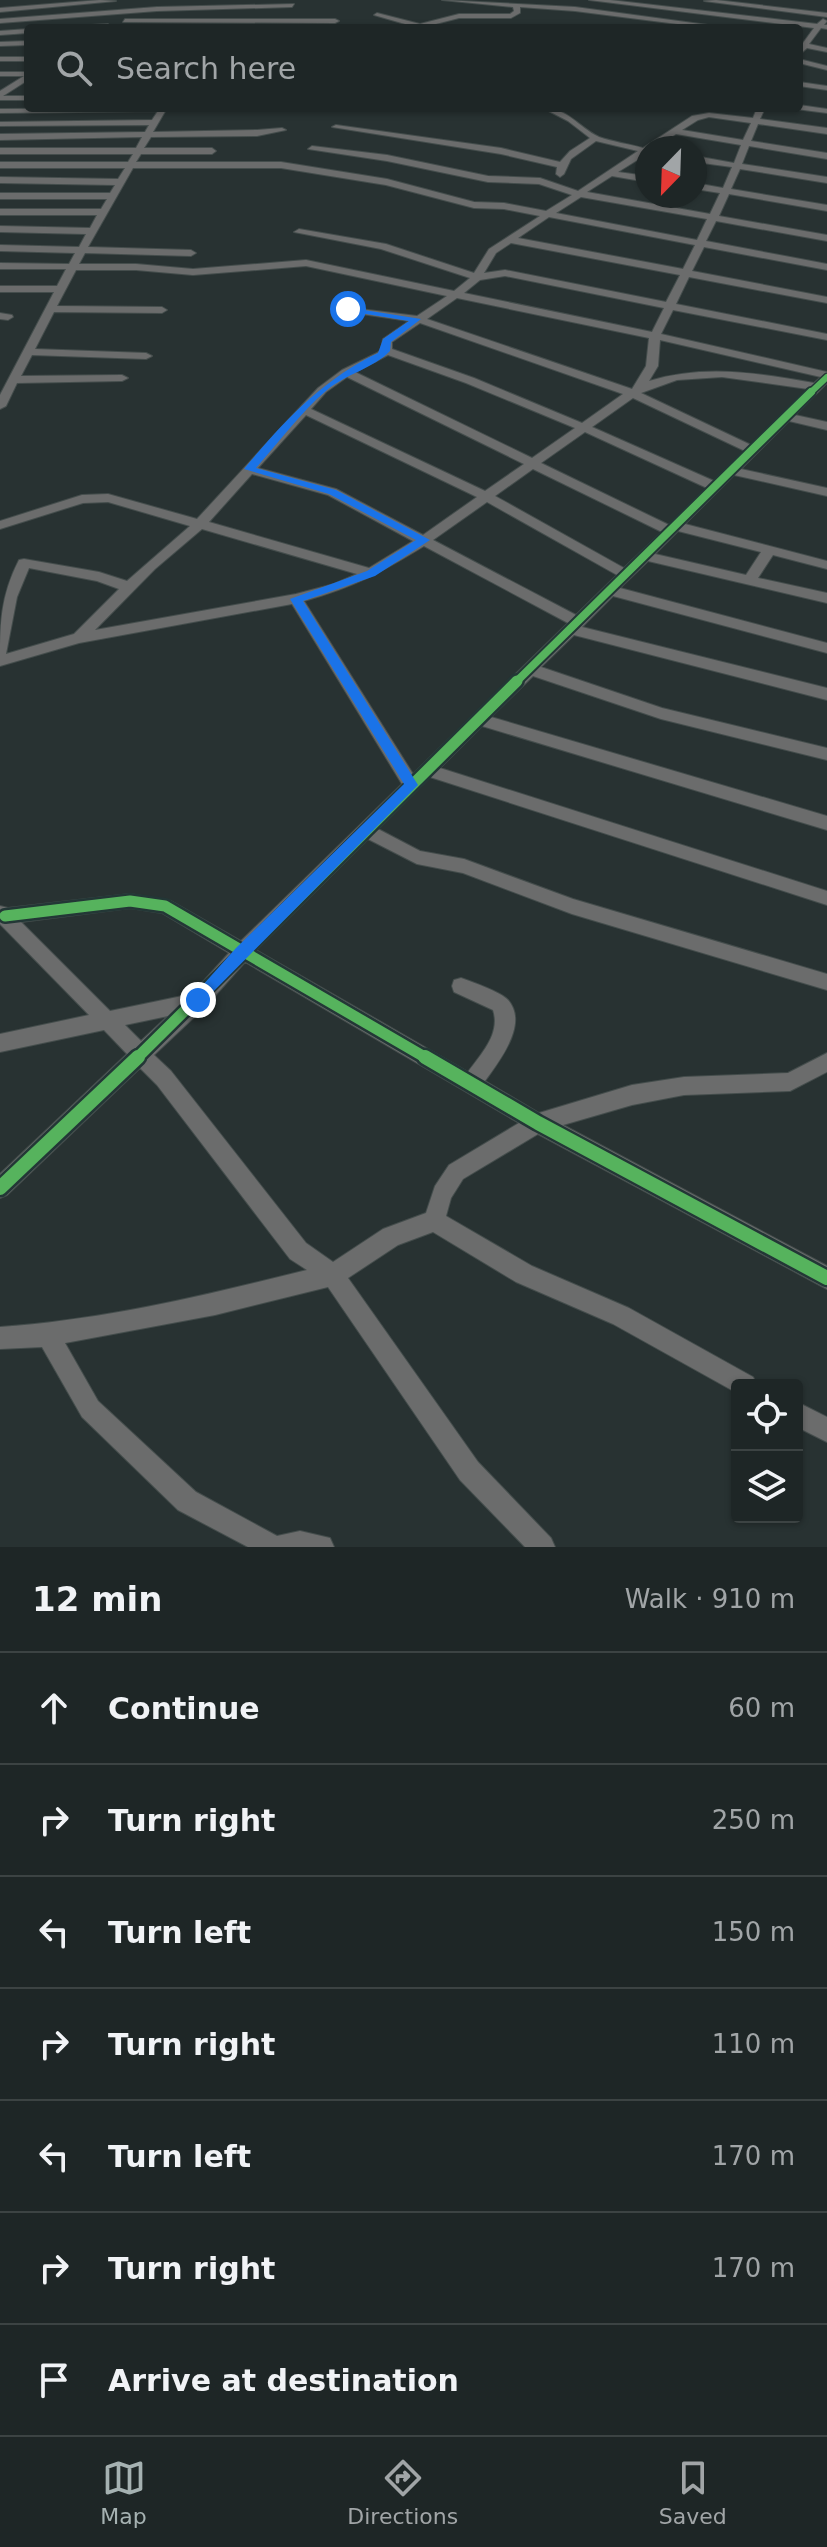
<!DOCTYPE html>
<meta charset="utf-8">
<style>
:root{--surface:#1e2626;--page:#2b3232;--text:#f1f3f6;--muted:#a1a5a7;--line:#3c4343;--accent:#a5b1b1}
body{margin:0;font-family:"DejaVu Sans",sans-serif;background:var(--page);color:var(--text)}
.controls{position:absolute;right:24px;bottom:24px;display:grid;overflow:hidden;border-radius:8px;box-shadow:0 2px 6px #0004}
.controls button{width:72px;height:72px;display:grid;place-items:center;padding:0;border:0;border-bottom:2px solid var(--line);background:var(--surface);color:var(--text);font:40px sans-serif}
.compass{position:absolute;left:635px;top:136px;width:72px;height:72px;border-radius:50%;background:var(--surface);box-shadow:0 2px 6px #0004;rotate:203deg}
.stop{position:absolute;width:24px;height:24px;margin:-18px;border:6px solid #1a73e8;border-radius:50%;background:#fff}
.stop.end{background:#1a73e8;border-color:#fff;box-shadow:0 2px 8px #0008}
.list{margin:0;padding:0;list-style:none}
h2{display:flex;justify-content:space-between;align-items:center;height:104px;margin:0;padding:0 32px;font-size:34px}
h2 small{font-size:26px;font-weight:400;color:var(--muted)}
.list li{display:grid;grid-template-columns:52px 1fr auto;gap:24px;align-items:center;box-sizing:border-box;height:112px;padding:0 32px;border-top:2px solid var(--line)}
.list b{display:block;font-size:30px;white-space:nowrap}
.list em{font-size:26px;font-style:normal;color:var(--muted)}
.icon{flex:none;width:44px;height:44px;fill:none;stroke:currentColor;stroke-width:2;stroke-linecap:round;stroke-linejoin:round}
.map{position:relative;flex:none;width:827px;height:1547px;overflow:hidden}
.search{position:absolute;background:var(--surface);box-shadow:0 2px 6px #0004;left:24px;right:24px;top:24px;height:88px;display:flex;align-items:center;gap:20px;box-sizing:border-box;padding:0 28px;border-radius:8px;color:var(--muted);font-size:30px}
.sheet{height:888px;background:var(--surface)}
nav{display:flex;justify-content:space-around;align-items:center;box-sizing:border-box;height:112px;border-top:2px solid var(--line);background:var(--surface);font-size:22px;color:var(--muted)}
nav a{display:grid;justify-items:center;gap:4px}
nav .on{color:var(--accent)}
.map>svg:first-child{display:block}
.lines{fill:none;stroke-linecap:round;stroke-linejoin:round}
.minor-casing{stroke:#444d4c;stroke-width:2}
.minor{fill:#6b6c6c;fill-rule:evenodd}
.cycleway-far3-casing{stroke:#233736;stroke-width:9}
.cycleway-far2-casing{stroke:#233736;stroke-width:12}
.cycleway-far1-casing{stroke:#233736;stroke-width:16}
.cycleway-casing{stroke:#233736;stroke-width:19}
.cycleway-far3{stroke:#56b35d;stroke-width:6}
.cycleway-far2{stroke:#56b35d;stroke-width:8}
.cycleway-far1{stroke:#56b35d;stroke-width:11}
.cycleway{stroke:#56b35d;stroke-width:14}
.route{fill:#1a73e8}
</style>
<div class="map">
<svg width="827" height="1547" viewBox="0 0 827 1547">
<rect width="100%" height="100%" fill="#283232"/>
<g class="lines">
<defs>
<path id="minor" d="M100 0 116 1 0 12V8Z
M442 0 575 7 730 28H709L575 11 520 7V13L511 18H459L428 26 431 28H419L374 15 377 13 420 24 459 14H510L514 11 513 7Z
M589 0H610L817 24 823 19 827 21 824 25H827V29L821 28 809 44 827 48V52L807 48 799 55V42L803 43 814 28Z
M716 0 827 13V17L704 1Z
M294 4 292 7 157 11 0 23V19L157 7Z
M125 19H335L339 21 335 23 123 22Z
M108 24 111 28H70L74 26Z
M28 29V33L0 35V31Z
M28 41V45L0 46V42Z
M0 57H28V61H0Z
M799 59 827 66V70L799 63Z
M0 72H28V80L3 96H28V100H0V91L24 76H0Z
M799 82 827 86V90L799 86Z
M799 105 827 109V113L796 109Z
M167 108 153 132 257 130 282 128 286 130 257 136 151 137 144 148H212L216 151 212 154H141L136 162H281L387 179 474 202 504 203 546 211 572 195 539 184 488 182 387 161 308 149 312 146 387 155 488 176 540 178 578 191 638 151 596 141 571 159 564 174 560 177 556 174 557 167 501 154 332 127 336 125 501 148 560 162 570 151 590 138 568 121 543 108C568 108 578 127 599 137 613 142 629 144 643 148L692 116 709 113 753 118 757 108H765L760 119 827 128V134L758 124 751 141 827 153V159L749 146 742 164 827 177V183L740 169 731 189 827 205V211L729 194 719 216 827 235V241L716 221 706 241 827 264V270L704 247 692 271 827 297V303L689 277 676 304 827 334V340L673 310 661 334 827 372V383L795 415 827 422V430L789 421 741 469 827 488V496L734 475 685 524 827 561V569L773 555 758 578 827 593V603L648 561 620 588 827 643V653L613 596 582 627 827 688V700L574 635 541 667 662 708 827 748V760L661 719 533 676 491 717 827 816V830L482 726 440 768 827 891V905L430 777 378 829 420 851 464 859 573 899 827 974V990L572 914 463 873 417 864 368 839 256 950 468 1072C481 1054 501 1034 493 1010L454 992 452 986 454 980 461 978C472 982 501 992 508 1000 529 1024 499 1061 485 1081L539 1113 632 1085 684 1077 788 1073 827 1053V1072L790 1091 684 1095 632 1105 563 1125 827 1266V1289L538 1134 463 1179 451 1198 446 1216 532 1266 629 1308 753 1377 757 1385H737V1393L613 1324 516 1282 433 1232 398 1245 348 1278 478 1462 551 1538 555 1547H525L460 1480 328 1287 215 1315 65 1343 98 1401 196 1492 277 1536 300 1531 330 1538 334 1547H248L178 1510 82 1417 42 1347 0 1349V1327C104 1320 207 1295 307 1270L290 1259 157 1085 140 1068 7 1195 0 1198V1174L127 1054 104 1030 0 1052V1034L89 1015 0 924V906L8 908 130 894 171 901 241 941 402 784 292 604 79 643 0 666C0 625 0 597 19 560L24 559 99 572 127 581 190 526 108 502 83 503 0 529V521L82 495 108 494 197 519 318 388 342 370 377 353 381 350 383 339 409 321 348 312 343 309 344 307 417 316 447 296 306 266 193 275 136 270H76L57 306 162 307 167 310 162 313 54 312 35 349 146 353 152 356 146 359 32 355 21 376 122 375 128 378 122 381 17 383 6 406 0 409V395L54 292H0V286H57L66 269H0V263L69 264 75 253 0 251V245L79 247 86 234 0 232V226L90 228 97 215H0V209H101L107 199H0V193H110L115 185 0 183V177L118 179 125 168H0V162H128L133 154H0V148H136L142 137 0 140V134L145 132 149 125 0 126V122L152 120 158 111 0 113V109ZM709 117 751 123 743 140 682 130 698 120ZM676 134 741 145 734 163 695 156V162L732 167 723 188 695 183V189L720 193 710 214 587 192 612 176 647 182V176L618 172 647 154V148H654ZM133 168H281L386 185 474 208 504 209 540 216 489 249 474 273 386 244 299 229 294 232 381 249 470 278 454 291 306 260 193 269 136 264H79L85 253 191 256 196 253 191 250 88 247ZM581 197 707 219 697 240 556 213ZM549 217 695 245 683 269 518 238ZM511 243 680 275 666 302 505 270 484 273 496 253ZM505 276 664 308 652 332 464 293 480 280ZM457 298 649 338 646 366 632 389 427 319ZM420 323 623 394 582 423 474 378 392 349V342ZM660 340 821 377 814 383C758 373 705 364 649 381L658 366ZM388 355 466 383 575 428 532 458 355 372ZM347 377 524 464 485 491 311 409 326 392ZM722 377 808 389 751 445 641 393 677 380ZM633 398 745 451 714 481 592 427ZM306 415 477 497 423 535 336 489 258 468ZM585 432 707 488 669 525 541 463ZM533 469 662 532 624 568 495 496ZM252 474 328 495 413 541 369 568 209 522ZM487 502 617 575 576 615 433 540ZM202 529 357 574 334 584 296 594 95 630 155 569ZM678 531 761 552 746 575 655 554ZM424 546 568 623 413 774 304 601C354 587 380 573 424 546ZM29 568 97 581 119 589 74 634 6 654 17 597ZM130 908 162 913 229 953 192 994 110 1011 21 922ZM245 962 519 1123 449 1165 435 1186 426 1213 383 1229 333 1262 306 1243 171 1071 154 1055 205 1007ZM168 1016 141 1041 125 1025Z
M0 313 12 315 13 317 8 320 0 319Z
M797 1402 827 1417V1442L797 1427Z"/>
</defs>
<use href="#minor" class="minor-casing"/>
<use href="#minor" class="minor"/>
<defs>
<path id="cycleway-far3" d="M809 394 827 377"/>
<path id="cycleway-far2" d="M515 683 811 392"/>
<path id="cycleway-far1" d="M5 916 130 901 165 906 428 1059
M136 1059 517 681"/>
<path id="cycleway" d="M425 1057 538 1123 827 1278
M0 1188 138 1057"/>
</defs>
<use href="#cycleway-far3" class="cycleway-far3-casing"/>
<use href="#cycleway-far2" class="cycleway-far2-casing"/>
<use href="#cycleway-far1" class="cycleway-far1-casing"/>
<use href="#cycleway" class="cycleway-casing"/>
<use href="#cycleway-far3" class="cycleway-far3"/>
<use href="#cycleway-far2" class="cycleway-far2"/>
<use href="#cycleway-far1" class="cycleway-far1"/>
<use href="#cycleway" class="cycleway"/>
</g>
<path class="route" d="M345 307 421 319 391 342 390 351C374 368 346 374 327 390 301 412 279 442 256 468L336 490 430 540 375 576 303 601 418 785 198 1007 193 1005V996L236 948 404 784 290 599 367 571 416 540 329 494 244 469C283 422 323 379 378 353L383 339 409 321 348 311Z"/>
</svg>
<div class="controls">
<button><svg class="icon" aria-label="locate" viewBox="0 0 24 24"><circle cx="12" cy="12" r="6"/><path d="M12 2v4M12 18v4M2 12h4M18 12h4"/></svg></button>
<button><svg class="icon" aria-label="layers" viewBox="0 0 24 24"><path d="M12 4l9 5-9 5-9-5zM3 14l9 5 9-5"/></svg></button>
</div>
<svg class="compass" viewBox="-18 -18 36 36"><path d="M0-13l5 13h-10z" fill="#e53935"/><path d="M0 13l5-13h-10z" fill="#a1a5a7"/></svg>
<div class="stop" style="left:348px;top:309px"></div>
<div class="stop end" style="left:198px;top:1000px"></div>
<div class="search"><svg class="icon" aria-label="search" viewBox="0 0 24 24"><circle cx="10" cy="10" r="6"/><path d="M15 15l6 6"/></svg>Search here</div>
</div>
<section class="sheet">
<h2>12 min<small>Walk · 910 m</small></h2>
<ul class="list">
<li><svg class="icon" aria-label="ahead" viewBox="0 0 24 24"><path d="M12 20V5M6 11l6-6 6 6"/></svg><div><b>Continue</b></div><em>60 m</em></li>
<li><svg class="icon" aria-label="right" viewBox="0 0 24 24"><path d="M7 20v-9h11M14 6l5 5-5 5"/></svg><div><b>Turn right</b></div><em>250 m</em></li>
<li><svg class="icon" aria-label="left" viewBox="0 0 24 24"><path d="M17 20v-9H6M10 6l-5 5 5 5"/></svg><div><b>Turn left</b></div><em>150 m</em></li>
<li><svg class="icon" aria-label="right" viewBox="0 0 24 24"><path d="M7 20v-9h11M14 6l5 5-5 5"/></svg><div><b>Turn right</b></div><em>110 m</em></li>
<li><svg class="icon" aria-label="left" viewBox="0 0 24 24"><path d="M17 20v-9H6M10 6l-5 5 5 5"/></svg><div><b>Turn left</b></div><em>170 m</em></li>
<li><svg class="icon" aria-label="right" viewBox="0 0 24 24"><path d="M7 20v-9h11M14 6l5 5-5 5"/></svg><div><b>Turn right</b></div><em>170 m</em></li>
<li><svg class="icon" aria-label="arrive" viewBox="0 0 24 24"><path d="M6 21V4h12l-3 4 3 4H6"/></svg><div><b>Arrive at destination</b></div></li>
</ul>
</section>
<nav>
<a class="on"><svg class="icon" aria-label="map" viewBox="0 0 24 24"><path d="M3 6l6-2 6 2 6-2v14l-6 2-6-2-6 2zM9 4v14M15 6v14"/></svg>Map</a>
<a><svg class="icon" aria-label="directions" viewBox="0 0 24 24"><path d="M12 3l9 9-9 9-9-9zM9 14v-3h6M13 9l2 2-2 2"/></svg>Directions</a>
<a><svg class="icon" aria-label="saved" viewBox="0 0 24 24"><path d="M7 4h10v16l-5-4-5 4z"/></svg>Saved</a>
</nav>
